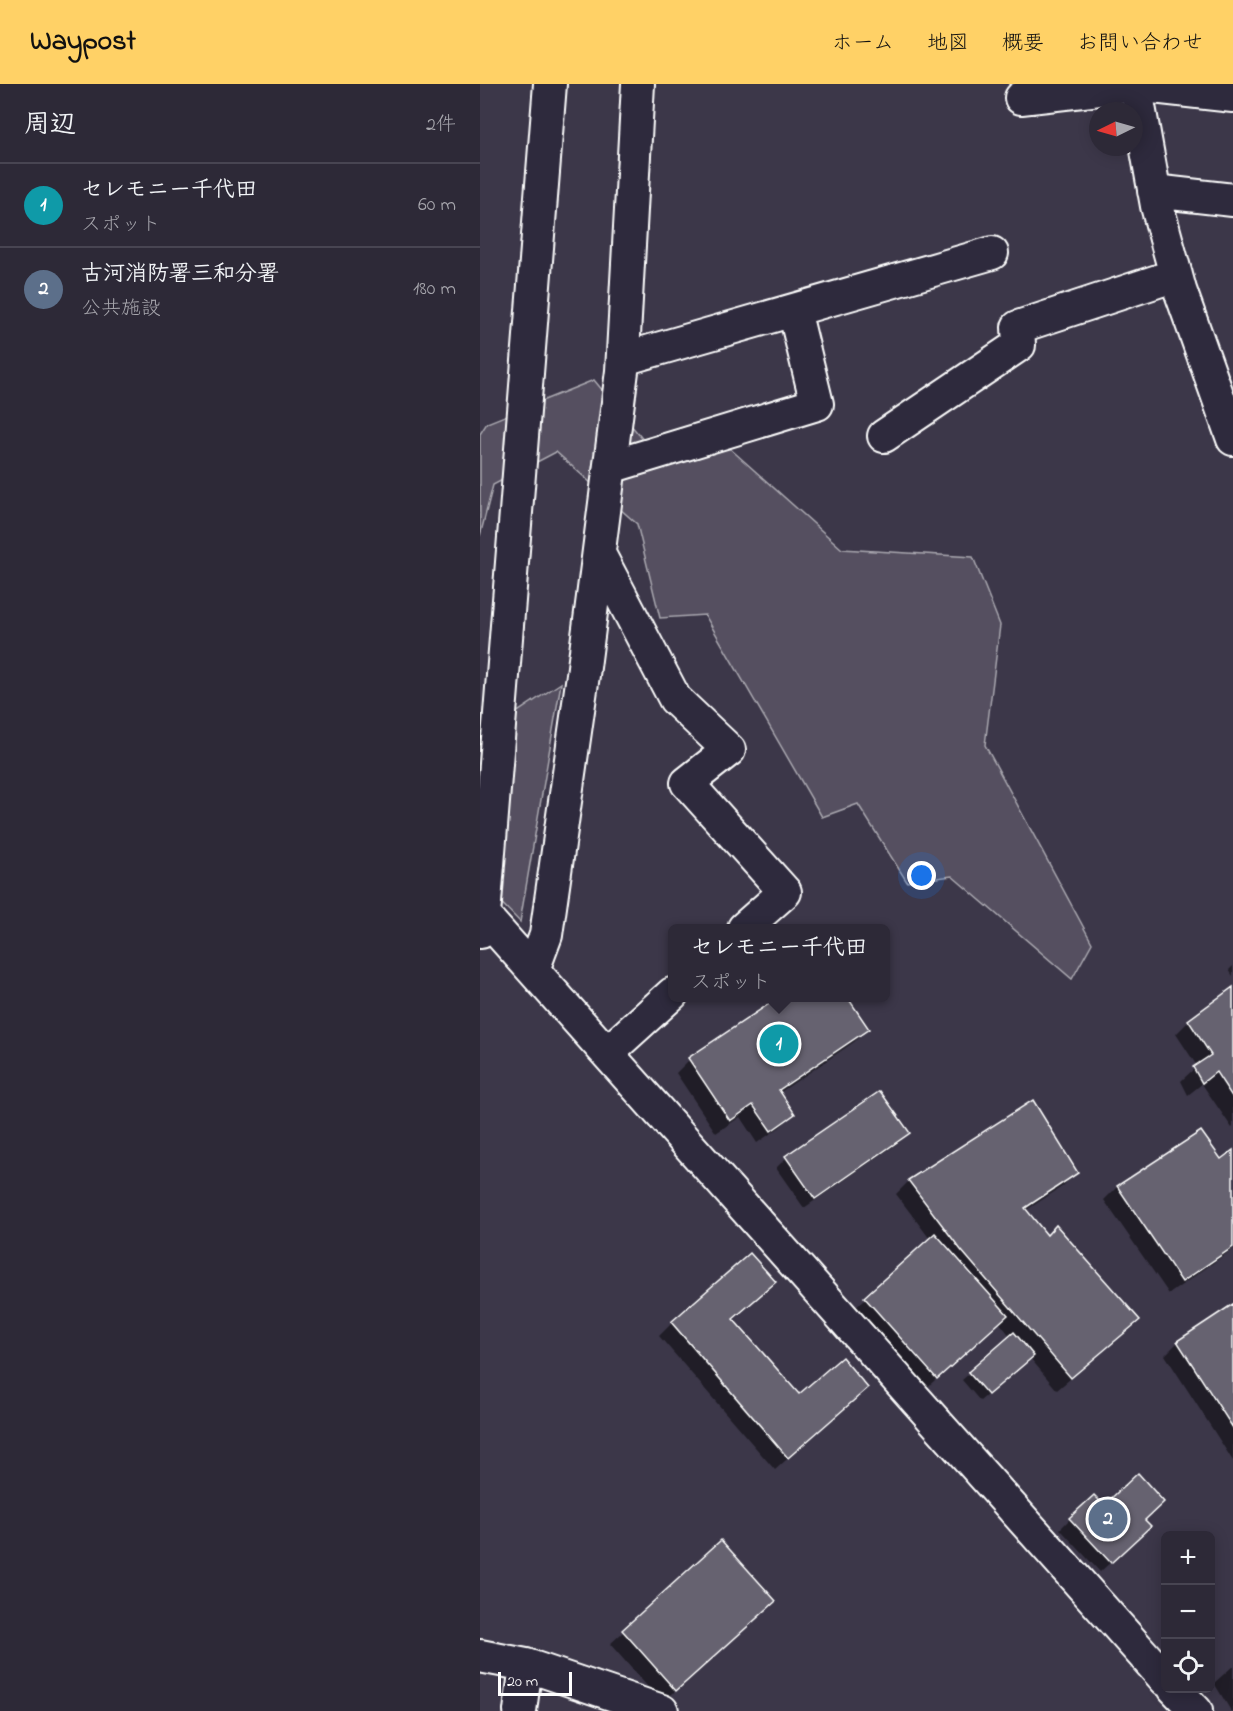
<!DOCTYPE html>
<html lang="ja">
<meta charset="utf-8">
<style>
:root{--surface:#2d2937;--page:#393542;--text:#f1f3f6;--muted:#a7a6ad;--line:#484552;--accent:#ffd166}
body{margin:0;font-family:"Indie Flower","Klee One",sans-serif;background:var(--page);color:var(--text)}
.controls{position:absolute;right:18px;bottom:18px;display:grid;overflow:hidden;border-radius:9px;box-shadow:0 3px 15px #0003}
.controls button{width:54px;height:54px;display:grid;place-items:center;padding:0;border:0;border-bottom:2px solid var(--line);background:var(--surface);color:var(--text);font:30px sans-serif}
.compass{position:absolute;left:609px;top:18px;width:54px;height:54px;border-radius:50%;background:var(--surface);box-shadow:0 3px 15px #0003;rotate:265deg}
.scale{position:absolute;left:18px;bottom:15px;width:74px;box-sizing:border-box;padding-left:6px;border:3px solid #fff;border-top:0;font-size:16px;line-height:21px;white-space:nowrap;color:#fff;-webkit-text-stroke:4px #2f2a3d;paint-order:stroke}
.you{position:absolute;left:442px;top:792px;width:21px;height:21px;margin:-15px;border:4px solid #fff;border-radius:50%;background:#1a73e8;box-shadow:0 0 0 9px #1a73e833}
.badge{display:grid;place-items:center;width:39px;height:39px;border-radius:50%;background:var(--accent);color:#fff;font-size:20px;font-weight:700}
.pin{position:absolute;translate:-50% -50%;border:3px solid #fff;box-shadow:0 2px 6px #0006}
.popup{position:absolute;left:188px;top:840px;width:222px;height:78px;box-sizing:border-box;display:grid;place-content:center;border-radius:9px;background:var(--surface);filter:drop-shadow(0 2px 4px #0005);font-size:20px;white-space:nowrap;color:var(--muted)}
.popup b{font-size:22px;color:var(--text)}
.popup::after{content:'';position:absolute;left:50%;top:100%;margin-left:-12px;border:12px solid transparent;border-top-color:var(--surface)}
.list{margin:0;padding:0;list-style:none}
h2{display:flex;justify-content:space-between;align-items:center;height:78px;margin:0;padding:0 24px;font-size:26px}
h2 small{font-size:20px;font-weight:400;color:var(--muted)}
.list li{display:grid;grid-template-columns:39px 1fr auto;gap:18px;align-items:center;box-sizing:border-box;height:84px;padding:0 24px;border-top:2px solid var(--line)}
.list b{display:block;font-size:22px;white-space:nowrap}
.list p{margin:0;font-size:20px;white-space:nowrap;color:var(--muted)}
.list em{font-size:20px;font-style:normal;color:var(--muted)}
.icon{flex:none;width:33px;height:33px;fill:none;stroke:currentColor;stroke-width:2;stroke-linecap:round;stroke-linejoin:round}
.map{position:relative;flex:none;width:753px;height:1627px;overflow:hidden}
header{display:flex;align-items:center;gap:36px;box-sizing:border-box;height:84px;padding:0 30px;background:var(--accent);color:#111}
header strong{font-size:28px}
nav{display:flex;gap:33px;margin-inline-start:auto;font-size:21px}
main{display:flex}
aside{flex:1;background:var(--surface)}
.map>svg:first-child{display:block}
.green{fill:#555060;stroke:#aaa8b0;stroke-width:1.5}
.shadow{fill:#0007}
.building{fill:#666270;stroke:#fff;stroke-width:1.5}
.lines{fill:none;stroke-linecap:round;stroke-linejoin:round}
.minor-casing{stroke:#fff;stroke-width:36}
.minor{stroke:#2f2a3d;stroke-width:32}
</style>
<header>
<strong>Waypost</strong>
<nav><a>ホーム</a><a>地図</a><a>概要</a><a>お問い合わせ</a></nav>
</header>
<main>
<aside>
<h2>周辺<small>2件</small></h2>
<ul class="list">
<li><span class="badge" style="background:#0f9aa8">1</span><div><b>セレモニー千代田</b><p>スポット</p></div><em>60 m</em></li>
<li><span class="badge" style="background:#5c6f8a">2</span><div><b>古河消防署三和分署</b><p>公共施設</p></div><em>180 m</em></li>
</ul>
</aside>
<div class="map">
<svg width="753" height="1627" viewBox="0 0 753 1627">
<rect width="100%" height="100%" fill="#3c3749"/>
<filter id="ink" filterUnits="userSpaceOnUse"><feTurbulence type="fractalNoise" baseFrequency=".0167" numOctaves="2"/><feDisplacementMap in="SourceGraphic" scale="12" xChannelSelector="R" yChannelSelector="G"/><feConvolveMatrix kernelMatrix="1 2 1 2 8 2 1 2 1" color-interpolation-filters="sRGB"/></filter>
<g filter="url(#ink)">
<path class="green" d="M114 296 183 380 246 361 362 465 493 473 520 541 505 661 612 859 592 895 472 792 427 798 378 720 342 733 225 531 180 534 157 440 76 368 13 401 0 452V350L7 339Z
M81 599 40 838 0 797V653Z"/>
<path class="shadow" d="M753 882V892L749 886Z
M753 905V1043L752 1044 722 1000 708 1011 701 997 717 982 696 950 709 937Z
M301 914H366L387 945 374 958 299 1009 314 1030 300 1043 277 1059 260 1033 236 1049 196 989 209 976Z
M428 1049 418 1059 324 1124 296 1084 306 1074Z
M720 1049 741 1077 753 1068V1165L689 1210 624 1116 637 1103Z
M596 1088 583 1102 545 1127 567 1152 658 1236 645 1249 577 1306 550 1274 500 1317 482 1296 531 1253 519 1238 443 1307 372 1227 450 1155 416 1110 429 1097Z
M294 1198 252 1236 319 1313 386 1304 295 1386 179 1252 192 1239Z
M753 1222V1377L685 1271 698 1258Z
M624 1423 663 1436 659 1452 620 1488 580 1445 590 1435Z
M241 1458 281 1530 182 1619 130 1560Z
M753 1582V1627H751L734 1599Z"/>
<path class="building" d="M753 903V1014L736 988 722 999 713 983 731 971 708 936Z
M298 914H368L389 945 299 1006 315 1030 291 1047 273 1021 250 1037 208 974Z
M400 1007 430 1049 335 1115 305 1072Z
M553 1016 598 1089 545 1124 567 1151 576 1141 660 1236 591 1294 481 1166 428 1096Z
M721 1047 741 1075 753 1066V1163L702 1198 637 1102Z
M455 1149 528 1231 457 1295 384 1213Z
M270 1169 296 1198 253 1235 319 1310 362 1273 388 1304 308 1374 191 1238Z
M753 1220V1344L697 1257Z
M534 1248 554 1272 508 1311 488 1288Z
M658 1389 684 1418 665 1436 671 1442 631 1479 589 1434 614 1411 624 1421Z
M241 1456 296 1517 196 1607 142 1546Z"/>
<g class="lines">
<defs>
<path id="minor" d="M655 0 677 122 700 206 753 355
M541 14 655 1 753 12
M674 107 753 116
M143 275 512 169
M404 352 539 261 538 243 696 191
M130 383 337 320 314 226
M119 470 195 615 249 666 207 699 305 808 264 844
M0 827 686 1596
M1 848 4 831 70 0
M53 886 66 851 103 591 142 287 158 0
M127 969 192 910
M0 1572 46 1581 182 1627
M694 1604 716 1627
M40 1627 46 1581"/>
</defs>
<use href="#minor" class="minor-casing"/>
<use href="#minor" class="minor"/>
</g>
</g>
</svg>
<div class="controls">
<button>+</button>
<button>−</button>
<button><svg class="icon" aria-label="locate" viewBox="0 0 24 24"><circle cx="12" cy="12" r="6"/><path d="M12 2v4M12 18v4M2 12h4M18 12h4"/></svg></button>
</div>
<svg class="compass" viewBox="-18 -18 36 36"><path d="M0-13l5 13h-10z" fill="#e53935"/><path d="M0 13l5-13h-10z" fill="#a7a6ad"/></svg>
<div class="scale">20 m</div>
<div class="you"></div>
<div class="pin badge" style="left:299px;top:960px;background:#0f9aa8">1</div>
<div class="popup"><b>セレモニー千代田</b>スポット</div>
<div class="pin badge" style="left:628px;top:1435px;background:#5c6f8a">2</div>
</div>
</main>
